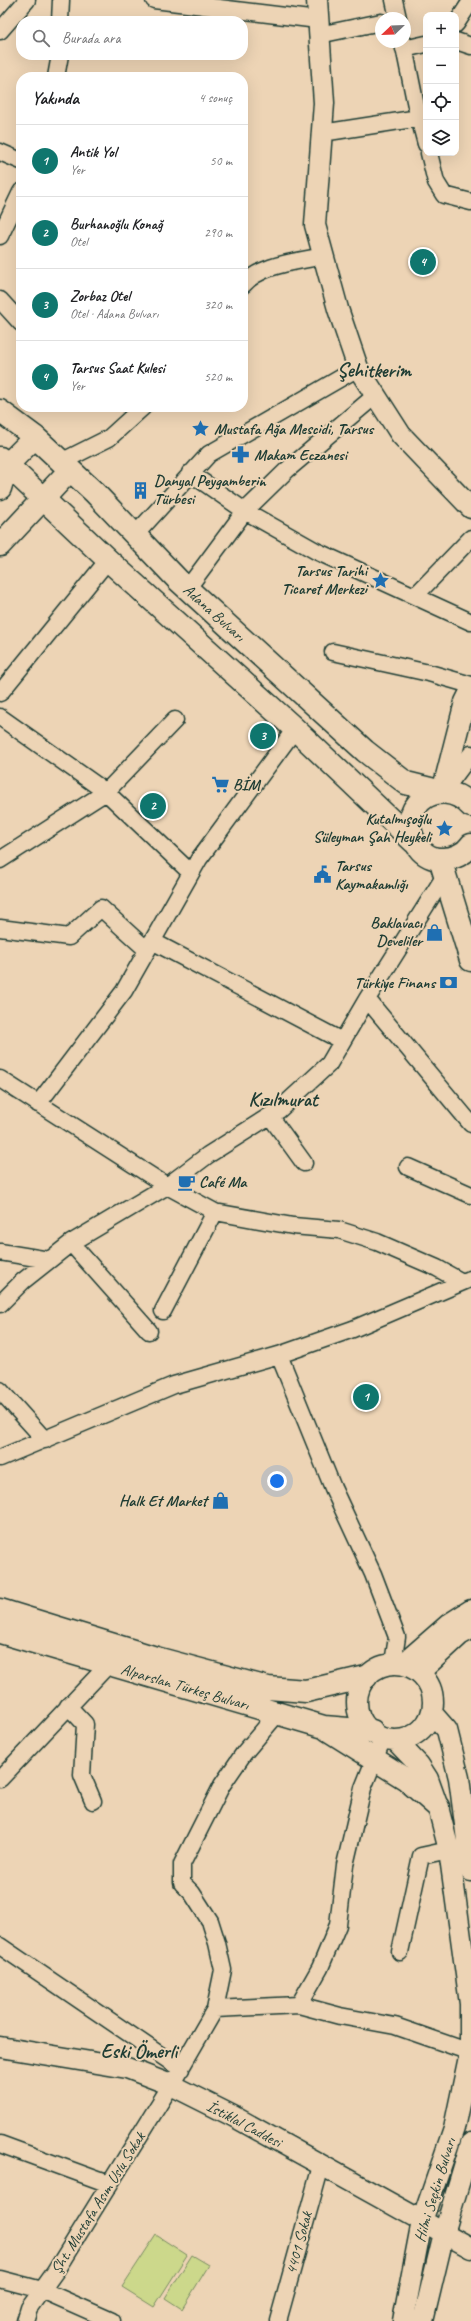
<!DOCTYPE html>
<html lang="tr">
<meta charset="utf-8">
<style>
:root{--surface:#fff;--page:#f2f2f2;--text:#202124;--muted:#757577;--line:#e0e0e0;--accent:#0f766e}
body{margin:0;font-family:Caveat,sans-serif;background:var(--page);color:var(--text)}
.controls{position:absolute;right:12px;top:12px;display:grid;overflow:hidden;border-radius:8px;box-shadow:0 4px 16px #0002}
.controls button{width:36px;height:36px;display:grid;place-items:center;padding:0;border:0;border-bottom:1px solid var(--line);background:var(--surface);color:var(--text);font:20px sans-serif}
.compass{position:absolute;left:375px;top:12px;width:36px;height:36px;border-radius:50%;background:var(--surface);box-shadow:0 4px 16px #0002;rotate:247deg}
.you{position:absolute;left:277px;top:1481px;width:14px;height:14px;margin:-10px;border:3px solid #fff;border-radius:50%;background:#1a73e8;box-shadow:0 0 0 6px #1a73e833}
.badge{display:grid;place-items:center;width:26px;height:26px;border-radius:50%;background:var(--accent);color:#fff;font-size:13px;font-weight:700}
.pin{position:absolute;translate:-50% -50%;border:2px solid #fff;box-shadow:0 1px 4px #0006}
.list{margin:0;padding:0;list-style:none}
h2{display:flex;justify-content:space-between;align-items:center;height:52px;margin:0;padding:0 16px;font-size:17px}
h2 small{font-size:13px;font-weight:400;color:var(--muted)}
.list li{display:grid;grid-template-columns:26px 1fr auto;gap:12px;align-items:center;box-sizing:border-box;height:72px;padding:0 16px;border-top:1px solid var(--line)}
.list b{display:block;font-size:15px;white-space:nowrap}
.list p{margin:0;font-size:13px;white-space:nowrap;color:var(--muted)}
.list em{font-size:13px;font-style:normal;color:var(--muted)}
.icon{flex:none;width:22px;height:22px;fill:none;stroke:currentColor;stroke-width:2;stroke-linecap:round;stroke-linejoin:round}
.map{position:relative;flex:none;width:471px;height:2321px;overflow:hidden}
.search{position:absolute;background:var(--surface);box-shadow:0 4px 16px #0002;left:16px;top:16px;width:232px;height:44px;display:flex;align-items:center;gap:10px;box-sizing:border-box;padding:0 14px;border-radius:16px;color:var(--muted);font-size:15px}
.panel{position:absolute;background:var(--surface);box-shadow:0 4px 16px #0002;left:16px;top:72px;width:232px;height:340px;border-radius:16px}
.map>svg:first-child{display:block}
.pitch{fill:#ccd88b;stroke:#768a60}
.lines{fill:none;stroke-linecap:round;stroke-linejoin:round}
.minor-casing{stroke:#1f3d34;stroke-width:19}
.tertiary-casing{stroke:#1f3d34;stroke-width:23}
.secondary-casing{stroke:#1f3d34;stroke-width:25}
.minor{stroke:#edd4b5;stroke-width:16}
.tertiary{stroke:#edd4b5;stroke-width:20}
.secondary{stroke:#edd4b5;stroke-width:22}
.labels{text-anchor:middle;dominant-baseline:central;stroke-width:4;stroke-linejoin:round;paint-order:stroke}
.poi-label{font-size:16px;font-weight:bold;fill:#1f3d34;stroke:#edd4b5;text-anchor:start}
.street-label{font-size:16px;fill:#1f3d34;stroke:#edd4b5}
.district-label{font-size:20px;font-weight:bold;fill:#1f3d34;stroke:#edd4b5}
</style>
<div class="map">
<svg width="471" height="2321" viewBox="0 0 471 2321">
<rect width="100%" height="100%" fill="#edd4b5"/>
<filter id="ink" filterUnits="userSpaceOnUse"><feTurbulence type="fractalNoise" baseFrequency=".025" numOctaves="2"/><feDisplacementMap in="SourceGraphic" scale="8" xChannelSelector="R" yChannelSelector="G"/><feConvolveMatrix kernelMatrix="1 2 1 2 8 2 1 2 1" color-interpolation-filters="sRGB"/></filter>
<g filter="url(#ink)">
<path class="pitch" d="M156 2235 187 2255 154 2307 122 2287Z
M192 2255 209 2265 182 2309 165 2298Z"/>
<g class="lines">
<defs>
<path id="minor" d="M154 0 318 20
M394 0 398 18
M60 21 61 0
M456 24 471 1
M0 31 27 0
M319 35 381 22
M456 41 471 46
M403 42 416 106 426 144
M404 49 426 44
M56 77 60 55
M322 133 419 118
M0 152 21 161
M429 153 436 182 444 195 471 202
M0 236 21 192
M243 285C261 264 297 262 323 256
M0 300 21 323
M61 462 109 438 143 407
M190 473 245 511 316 551 471 622
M135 535 209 454 358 368
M187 589 245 511 287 470 376 395
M415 596 471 538
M333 652 429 673 471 685
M0 693 108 560
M0 717 106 792 191 873
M445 789 471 754
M0 860 106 792 175 720
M0 928 69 937 101 908 147 950
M152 941 342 1041
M367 999 471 1124
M0 1079 167 1186 215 1212 293 1226 339 1230 377 1242 437 1268 462 1282
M38 1104 124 991 199 859 295 729
M270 1116 304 1163
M408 1167 471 1195
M71 1243 149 1331
M0 1252 49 1260
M0 1304 23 1281 71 1243 167 1186 208 1155 279 1110 329 1064 367 999 444 877
M163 1311 215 1212
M279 1355 333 1488 373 1574 397 1637 393 1663
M0 1390 45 1440
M0 1458 174 1385 279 1355 353 1329 470 1279
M68 1706 85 1724 82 1775 93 1801
M0 1779 109 1664
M0 1946 181 2069
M400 1952 421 1856 449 1850
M299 2005 320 1968 338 1925 345 1865 363 1788 383 1738
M215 2009 299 2005 340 2016 395 2026 470 2052
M0 2144 109 2184
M0 2279 42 2290 112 2321
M25 2321 29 2308 55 2272 171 2085 215 2009 223 1970 217 1943 210 1921 192 1893 182 1883V1864L222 1785 244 1753 277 1714
M278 2321 321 2166"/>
<path id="tertiary" d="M317 0 324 103 315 225 338 309 358 368 401 435 471 508
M442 792 465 702 471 690
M403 1664 449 1624 471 1610
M357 1702a38 38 0 1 1 76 0a38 38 0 1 1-76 0Z
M420 1672 460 1635 471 1629
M432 1713 447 1730 459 1778 471 1871
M395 1740 419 1765 428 1779 438 1807 449 1850 470 2004V2052L454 2128 422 2221 403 2321
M0 2047 127 2068 171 2085 233 2116 471 2248
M423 2321 444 2233 471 2143"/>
<path id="secondary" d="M0 411 35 437 94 492 179 581 365 751 406 783 442 792
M0 458 108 560 295 729 414 842
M0 488 7 465 35 437
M0 545 70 470
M471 806C438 771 390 811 419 848 424 855 434 860 443 859 453 859 465 854 471 845
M440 859 471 960
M0 1610 156 1658 268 1688 306 1691 366 1677
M0 1632 324 1727 372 1731
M328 1730 406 1779 438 1807"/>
</defs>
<use href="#minor" class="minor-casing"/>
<use href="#tertiary" class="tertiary-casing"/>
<use href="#secondary" class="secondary-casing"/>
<use href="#minor" class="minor"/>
<use href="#tertiary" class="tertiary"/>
<use href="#secondary" class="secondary"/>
</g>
</g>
<defs>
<symbol id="sight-bare" viewBox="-9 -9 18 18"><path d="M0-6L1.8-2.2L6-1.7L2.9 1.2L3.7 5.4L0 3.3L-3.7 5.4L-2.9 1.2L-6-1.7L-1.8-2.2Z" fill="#1f6fb2" stroke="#edd4b5" stroke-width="2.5" paint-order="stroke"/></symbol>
<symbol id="pharmacy-bare" viewBox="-9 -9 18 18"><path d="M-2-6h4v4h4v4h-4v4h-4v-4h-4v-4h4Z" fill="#1f6fb2" stroke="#edd4b5" stroke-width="2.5" paint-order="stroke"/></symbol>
<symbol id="building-bare" viewBox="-9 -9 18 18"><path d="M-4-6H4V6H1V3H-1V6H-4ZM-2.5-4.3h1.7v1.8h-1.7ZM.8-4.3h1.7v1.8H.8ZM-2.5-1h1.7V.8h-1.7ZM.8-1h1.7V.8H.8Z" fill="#1f6fb2" stroke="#edd4b5" stroke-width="2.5" paint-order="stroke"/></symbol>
<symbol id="supermarket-bare" viewBox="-9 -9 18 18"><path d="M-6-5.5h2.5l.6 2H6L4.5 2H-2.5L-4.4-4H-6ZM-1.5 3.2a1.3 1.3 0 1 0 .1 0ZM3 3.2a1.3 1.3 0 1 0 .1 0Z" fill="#1f6fb2" stroke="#edd4b5" stroke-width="2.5" paint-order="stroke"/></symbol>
<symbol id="civic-bare" viewBox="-9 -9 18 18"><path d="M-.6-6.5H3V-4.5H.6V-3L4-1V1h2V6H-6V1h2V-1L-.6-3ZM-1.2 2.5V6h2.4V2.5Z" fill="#1f6fb2" stroke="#edd4b5" stroke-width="2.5" paint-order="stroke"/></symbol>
<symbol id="shop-bare" viewBox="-9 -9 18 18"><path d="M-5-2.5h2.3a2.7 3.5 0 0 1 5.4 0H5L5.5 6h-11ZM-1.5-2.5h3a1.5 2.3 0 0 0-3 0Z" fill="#1f6fb2" stroke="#edd4b5" stroke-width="2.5" paint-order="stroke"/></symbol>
<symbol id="bank-bare" viewBox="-9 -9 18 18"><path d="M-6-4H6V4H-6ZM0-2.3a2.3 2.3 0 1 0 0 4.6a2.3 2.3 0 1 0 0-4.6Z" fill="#1f6fb2" stroke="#edd4b5" stroke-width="2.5" paint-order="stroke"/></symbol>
<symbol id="cafe-bare" viewBox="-9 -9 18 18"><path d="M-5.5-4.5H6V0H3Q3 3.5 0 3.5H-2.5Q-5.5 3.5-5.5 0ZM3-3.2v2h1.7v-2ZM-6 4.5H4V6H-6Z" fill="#1f6fb2" stroke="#edd4b5" stroke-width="2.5" paint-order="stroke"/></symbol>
</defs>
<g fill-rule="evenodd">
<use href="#sight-bare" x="188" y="416" width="25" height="25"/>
<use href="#pharmacy-bare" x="228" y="442" width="25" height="25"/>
<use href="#building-bare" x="128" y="478" width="25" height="25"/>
<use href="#sight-bare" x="368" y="568" width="25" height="25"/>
<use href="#supermarket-bare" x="208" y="772" width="25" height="25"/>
<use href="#sight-bare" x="432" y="816" width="25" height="25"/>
<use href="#civic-bare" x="310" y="862" width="25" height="25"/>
<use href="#shop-bare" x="422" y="920" width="25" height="25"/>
<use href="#bank-bare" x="436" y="970" width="25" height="25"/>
<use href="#cafe-bare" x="174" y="1170" width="25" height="25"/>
<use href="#shop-bare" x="208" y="1488" width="25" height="25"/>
</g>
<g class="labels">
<g class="poi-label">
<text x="214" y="429">Mustafa Ağa Mescidi, Tarsus</text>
<text x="254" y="455">Makam Eczanesi</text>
<text x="154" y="481">Danyal Peygamberin<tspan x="154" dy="18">Türbesi</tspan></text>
<text x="367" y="571" text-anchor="end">Tarsus Tarihi<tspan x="367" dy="18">Ticaret Merkezi</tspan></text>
<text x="233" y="785">BİM</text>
<text x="431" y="819" text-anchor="end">Kutalmışoğlu<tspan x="431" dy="18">Süleyman Şah Heykeli</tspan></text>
<text x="335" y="866">Tarsus<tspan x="335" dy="18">Kaymakamlığı</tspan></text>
<text x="422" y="923" text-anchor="end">Baklavacı<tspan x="422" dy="18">Develiler</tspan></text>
<text x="435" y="983" text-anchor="end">Türkiye Finans</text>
<text x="199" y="1182">Café Ma</text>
<text x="207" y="1501" text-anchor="end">Halk Et Market</text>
</g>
<g class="street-label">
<text transform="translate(214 613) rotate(42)">Adana Bulvarı</text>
<text transform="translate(185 1687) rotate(16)">Alparslan Türkeş Bulvarı</text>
<text transform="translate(244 2124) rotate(28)">İstiklal Caddesi</text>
<text transform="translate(435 2190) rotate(-73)">Hilmi Seçkin Bulvarı</text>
<text transform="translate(98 2203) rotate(-58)">Şht. Mustafa Asım Uslu Sokak</text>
<text transform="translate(299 2243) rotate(-75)">4401 Sokak</text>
</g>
<g class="district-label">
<text x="374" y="370">Şehitkerim</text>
<text x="283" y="1099">Kızılmurat</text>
<text x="139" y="2051">Eski Ömerli</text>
</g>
</g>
</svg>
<div class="controls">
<button>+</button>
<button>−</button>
<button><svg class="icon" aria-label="locate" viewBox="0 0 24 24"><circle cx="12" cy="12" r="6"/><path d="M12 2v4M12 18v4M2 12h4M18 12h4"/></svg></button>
<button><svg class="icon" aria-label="layers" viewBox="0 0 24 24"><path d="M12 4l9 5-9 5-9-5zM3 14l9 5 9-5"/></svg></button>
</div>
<svg class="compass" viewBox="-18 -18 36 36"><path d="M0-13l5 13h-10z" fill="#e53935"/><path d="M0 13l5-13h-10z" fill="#757577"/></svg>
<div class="you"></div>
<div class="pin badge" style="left:366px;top:1397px">1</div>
<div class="pin badge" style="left:153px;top:806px">2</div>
<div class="pin badge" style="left:263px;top:736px">3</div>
<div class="pin badge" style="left:423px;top:262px">4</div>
<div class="search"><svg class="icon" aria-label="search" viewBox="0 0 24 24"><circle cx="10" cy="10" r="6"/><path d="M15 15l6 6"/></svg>Burada ara</div>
<section class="panel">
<h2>Yakında<small>4 sonuç</small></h2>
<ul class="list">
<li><span class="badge">1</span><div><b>Antik Yol</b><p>Yer</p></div><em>50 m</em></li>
<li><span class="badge">2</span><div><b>Burhanoğlu Konağ</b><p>Otel</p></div><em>290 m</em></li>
<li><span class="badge">3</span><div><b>Zorbaz Otel</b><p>Otel · Adana Bulvarı</p></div><em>320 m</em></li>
<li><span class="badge">4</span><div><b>Tarsus Saat Kulesi</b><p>Yer</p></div><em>520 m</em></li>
</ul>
</section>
</div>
